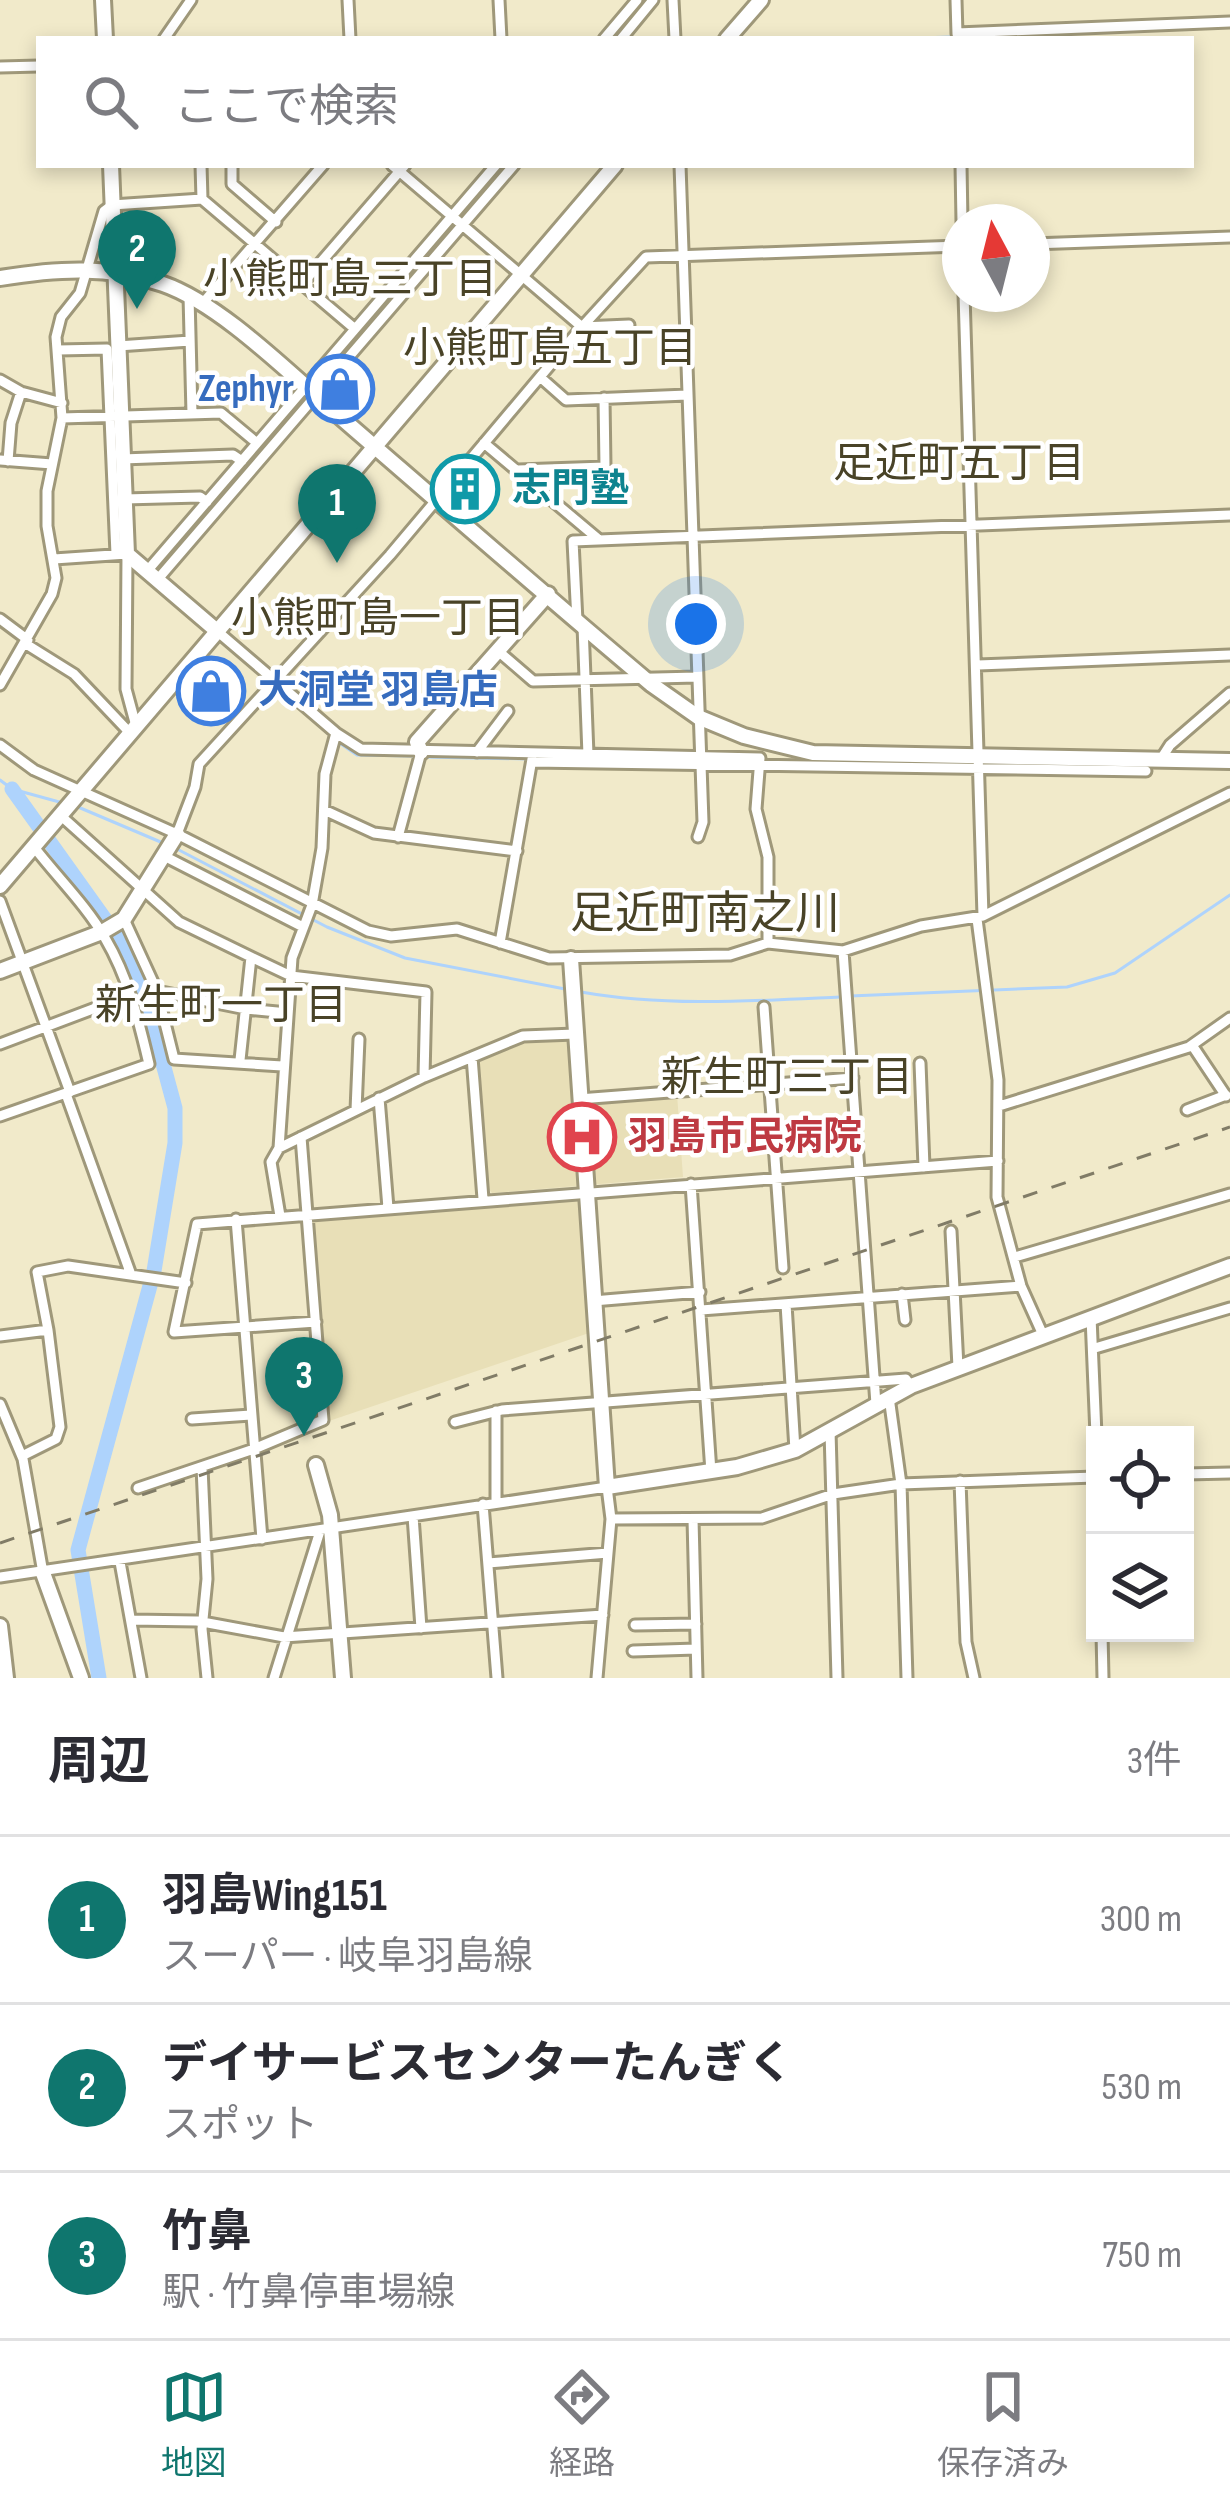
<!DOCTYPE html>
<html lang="ja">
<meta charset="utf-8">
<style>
:root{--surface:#fff;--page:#f7f7f7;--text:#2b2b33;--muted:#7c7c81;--line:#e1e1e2;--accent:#0f766e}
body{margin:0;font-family:"Sofia Sans Condensed","Noto Sans JP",sans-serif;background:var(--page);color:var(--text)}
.controls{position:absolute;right:36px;bottom:36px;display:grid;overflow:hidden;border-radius:0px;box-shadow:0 6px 18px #0003}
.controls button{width:108px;height:108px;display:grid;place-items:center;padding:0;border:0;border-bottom:3px solid var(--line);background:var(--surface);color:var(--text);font:60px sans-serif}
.compass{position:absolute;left:942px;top:204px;width:108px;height:108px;border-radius:50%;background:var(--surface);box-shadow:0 6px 18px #0003;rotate:353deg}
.you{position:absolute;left:696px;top:624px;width:42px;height:42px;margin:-30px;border:9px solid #fff;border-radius:50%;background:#1a73e8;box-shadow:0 0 0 18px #1a73e833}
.badge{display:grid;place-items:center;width:78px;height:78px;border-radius:50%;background:var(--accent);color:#fff;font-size:39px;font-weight:700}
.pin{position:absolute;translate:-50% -99px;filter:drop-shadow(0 3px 6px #0008)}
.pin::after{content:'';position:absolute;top:63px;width:42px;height:36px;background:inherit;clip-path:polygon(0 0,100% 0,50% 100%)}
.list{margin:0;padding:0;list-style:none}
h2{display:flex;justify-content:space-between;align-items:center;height:156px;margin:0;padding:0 48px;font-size:51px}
h2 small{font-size:39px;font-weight:400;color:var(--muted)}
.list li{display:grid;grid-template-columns:78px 1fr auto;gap:36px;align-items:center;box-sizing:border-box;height:168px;padding:0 48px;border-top:3px solid var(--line)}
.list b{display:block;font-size:45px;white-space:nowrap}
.list p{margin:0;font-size:39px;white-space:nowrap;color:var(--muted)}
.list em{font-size:39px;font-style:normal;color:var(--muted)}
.icon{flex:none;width:66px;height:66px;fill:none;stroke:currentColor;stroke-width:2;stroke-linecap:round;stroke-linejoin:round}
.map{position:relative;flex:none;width:1230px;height:1678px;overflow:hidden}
.search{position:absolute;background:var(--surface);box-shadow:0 6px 18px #0003;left:36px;right:36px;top:36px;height:132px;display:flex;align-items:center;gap:30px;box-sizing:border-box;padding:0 42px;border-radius:0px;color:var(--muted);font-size:45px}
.sheet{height:660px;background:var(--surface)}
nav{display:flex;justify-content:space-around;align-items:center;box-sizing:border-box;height:168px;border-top:3px solid var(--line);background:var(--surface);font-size:33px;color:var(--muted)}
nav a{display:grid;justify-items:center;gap:6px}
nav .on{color:var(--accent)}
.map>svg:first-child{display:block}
.built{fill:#e8dfb7}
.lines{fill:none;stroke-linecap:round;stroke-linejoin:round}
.stream{stroke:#aed3fc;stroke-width:3}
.river{stroke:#aed3fc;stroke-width:15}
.street-casing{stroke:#9f987a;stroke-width:15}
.secondary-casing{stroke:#9f987a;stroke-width:20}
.street{stroke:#fff;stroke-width:9}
.secondary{stroke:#fff;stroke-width:14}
.rail{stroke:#817c67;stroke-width:3;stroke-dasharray:15 15;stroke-linecap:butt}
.labels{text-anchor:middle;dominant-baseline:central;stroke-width:9;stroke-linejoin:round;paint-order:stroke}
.shop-label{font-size:39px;font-weight:bold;fill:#366cbe;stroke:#fff;text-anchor:end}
.culture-label{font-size:39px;font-weight:bold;fill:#0d838f;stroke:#fff;text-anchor:start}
.health-label{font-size:39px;font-weight:bold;fill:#be3a42;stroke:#fff;text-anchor:start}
.neighbourhood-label{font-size:42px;fill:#494327;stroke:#fff}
.quarter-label{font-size:45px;fill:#494327;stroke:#fff}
</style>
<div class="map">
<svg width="1230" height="1678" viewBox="0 0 1230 1678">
<rect width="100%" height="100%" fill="#f1eaca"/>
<path class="built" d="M523 1037 569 1038 573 1101 677 1094 683 1177 492 1193 485 1185 474 1058Z
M578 1198 583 1203 589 1333 329 1421 311 1224 317 1217Z"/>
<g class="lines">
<path class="stream" d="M611 39 645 0
M890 39 950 37
M313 389 504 165
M155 569 307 396
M319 725 331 736
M338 742 357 755 414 756
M423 757 528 759
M0 780 12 789 63 803
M78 807 163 843
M177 849 327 927 405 958 565 989
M581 992C666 1007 754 1001 840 997
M850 996 1067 987 1115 973 1230 895"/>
<path class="river" d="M12 789 127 950 145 997 175 1108V1143L154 1271 78 1550 99 1678"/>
<defs>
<path id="street" d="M348 0 350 39
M499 0 501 39
M673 0 675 39
M956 0 957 34
M957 33 1230 22
M164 39 191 0
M604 39 637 0
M621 39 653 0
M0 67 39 66
M201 165 202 199
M232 165V184L276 222
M392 165 582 327 629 325
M680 165 703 822 698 837
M961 165 962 222
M1032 244 1230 237
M302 284 405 165
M964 294 983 916
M189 296 192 414
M202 304 323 165
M118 346 190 341
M58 350 107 349 116 554
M540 377 566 400 687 395
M0 380 21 392 62 403
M62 418 221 413 257 443
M484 443 597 538
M122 459 233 455 242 461
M0 460 52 464
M8 461 11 423 21 392
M518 470 605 467 604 398
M124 499 200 497 207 502
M54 559 127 554 126 689 136 726
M148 570 496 165
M158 579 514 165
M0 619 28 640
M577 621 573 541 1230 515
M583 626 588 755
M217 631 336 733 361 749 760 758 756 809 768 857V943
M26 644 74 674 130 733
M497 650 533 681 697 677
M978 665 1230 655
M0 685 52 594 56 578 47 526V491L62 418 56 337 61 317 80 293 104 211 112 205 202 199 355 329
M336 733 325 774 322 848 312 905 292 958 279 1148 424 1077 523 1036 575 1034
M0 745 34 770 177 834 368 931 391 936 457 929 549 958 730 955 768 943 843 951 921 926 983 916 1230 793
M477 752 508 711
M1161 759 1170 745 1230 693
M532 762 1146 771
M324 810 374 833 517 851
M60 815 179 922 251 957 240 1060
M177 834 195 787 199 764 390 555 582 327 646 257 960 246
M398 837 421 752
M166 857 303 927
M0 901 70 1092
M124 919 157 991 174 1059 282 1066
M977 919 998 1080 997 1197 1021 1286 1043 1335
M500 943 532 759
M843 951 876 1404
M251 957 291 976 426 992 424 1077
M157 991 246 1009 288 1013
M764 1007 783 1268
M0 1044 130 995
M1192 1045 1226 1096
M472 1057 483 1199
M920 1063 924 1167
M66 1094 130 1272
M379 1098 388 1208
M579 1099 853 1078
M999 1106 1189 1047 1230 1018
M356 1110 359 1039
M1187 1110 1226 1095
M0 1116 149 1064C139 1021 128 977 105 938 86 905 57 877 34 847
M279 1148 271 1162 280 1216
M691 1184 711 1472
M236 1219 262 1539
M951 1231 958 1367
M1015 1257 1230 1194
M902 1294 905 1320
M593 1301 700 1292
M786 1304 795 1450
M701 1310 1021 1286
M1091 1317 1096 1435
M316 1322 174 1332 197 1224 998 1161
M0 1336 48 1330 37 1272 68 1266 186 1283
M1095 1348 1230 1308
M889 1397 901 1484 907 1678
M0 1404 23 1459 43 1573
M496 1411V1502
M192 1419 251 1415
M455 1422 502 1410 906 1379 911 1386
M830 1431 837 1678
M22 1456 56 1439 60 1427 48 1330
M202 1467 207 1579 202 1629 207 1678
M1185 1474 1230 1473
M960 1481 966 1642 974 1678
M138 1488 254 1449 323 1420 301 1137
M483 1504 497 1678
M413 1516 421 1628
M611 1519 762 1518 833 1494 901 1484 1095 1477
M693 1519 697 1678
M120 1562 141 1678
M488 1563 608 1553
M0 1577 607 1487 611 1519 597 1678
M131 1620 197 1621 284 1637 603 1615
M635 1625 696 1624
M1102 1633 1103 1678
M633 1651 696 1649
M274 1678 320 1531"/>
<path id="secondary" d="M103 0 105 39
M727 39 761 0
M111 165 127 554 217 631
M0 278C55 269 109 265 163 284 221 304 291 375 338 415 442 505 546 596 651 684L698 717 744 736 813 753 1230 761
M421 752 417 742 548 594
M0 886 615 165
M571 959 607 1487 737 1467 795 1450 911 1386 1230 1266
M0 971 102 932 124 919 177 834
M316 1465 330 1515 343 1678
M43 1573 81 1678
M0 1626 6 1678"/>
</defs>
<use href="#street" class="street-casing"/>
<use href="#secondary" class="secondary-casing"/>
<use href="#street" class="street"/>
<use href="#secondary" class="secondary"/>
<path class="rail" d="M0 1543 1230 1127"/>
</g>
<defs>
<symbol id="shop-ring" viewBox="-11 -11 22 22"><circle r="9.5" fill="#fff" stroke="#3f7fe0" stroke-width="1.5"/><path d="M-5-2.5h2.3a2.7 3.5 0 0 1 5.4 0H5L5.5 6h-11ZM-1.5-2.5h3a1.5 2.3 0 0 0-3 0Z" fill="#3f7fe0"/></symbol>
<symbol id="building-ring" viewBox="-11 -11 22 22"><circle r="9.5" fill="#fff" stroke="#0f9aa8" stroke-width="1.5"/><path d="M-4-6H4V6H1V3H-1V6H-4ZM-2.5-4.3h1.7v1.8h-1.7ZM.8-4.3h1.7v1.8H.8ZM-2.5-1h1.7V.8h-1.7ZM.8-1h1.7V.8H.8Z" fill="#0f9aa8"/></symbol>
<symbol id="hospital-ring" viewBox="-11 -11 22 22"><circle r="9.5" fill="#fff" stroke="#e0444e" stroke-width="1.5"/><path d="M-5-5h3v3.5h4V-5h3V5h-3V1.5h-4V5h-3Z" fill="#e0444e"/></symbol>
</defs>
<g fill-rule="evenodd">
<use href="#shop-ring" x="302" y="351" width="76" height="76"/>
<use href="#building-ring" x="427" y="451" width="76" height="76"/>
<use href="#shop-ring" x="173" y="653" width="76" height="76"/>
<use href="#hospital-ring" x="544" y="1099" width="76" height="76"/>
</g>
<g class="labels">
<g class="shop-label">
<text x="294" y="389">Zephyr</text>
<text x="258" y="691" text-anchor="start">大洞堂 羽島店</text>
</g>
<g class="culture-label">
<text x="512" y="489">志門塾</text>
</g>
<g class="health-label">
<text x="628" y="1137">羽島市民病院</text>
</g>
<g class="neighbourhood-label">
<text x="350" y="280">小熊町島三丁目</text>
<text x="550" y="349">小熊町島五丁目</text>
<text x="959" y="464">足近町五丁目</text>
<text x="378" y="619">小熊町島一丁目</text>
<text x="221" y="1006">新生町一丁目</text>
<text x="787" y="1078">新生町三丁目</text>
</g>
<g class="quarter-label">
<text x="705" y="914">足近町南之川</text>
</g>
</g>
</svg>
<div class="controls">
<button><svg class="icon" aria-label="locate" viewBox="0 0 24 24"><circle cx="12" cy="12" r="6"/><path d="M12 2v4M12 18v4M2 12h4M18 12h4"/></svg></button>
<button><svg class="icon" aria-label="layers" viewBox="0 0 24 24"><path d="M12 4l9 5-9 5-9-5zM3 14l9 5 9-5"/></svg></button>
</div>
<svg class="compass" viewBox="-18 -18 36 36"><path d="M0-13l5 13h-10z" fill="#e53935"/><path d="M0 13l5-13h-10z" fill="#7c7c81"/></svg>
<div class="you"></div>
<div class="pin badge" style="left:337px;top:563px">1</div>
<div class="pin badge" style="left:137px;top:309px">2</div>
<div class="pin badge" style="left:304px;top:1436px">3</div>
<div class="search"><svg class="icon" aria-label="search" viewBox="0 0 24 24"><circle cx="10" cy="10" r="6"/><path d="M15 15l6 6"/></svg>ここで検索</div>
</div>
<section class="sheet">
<h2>周辺<small>3件</small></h2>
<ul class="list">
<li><span class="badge">1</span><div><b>羽島Wing151</b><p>スーパー · 岐阜羽島線</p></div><em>300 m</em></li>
<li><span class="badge">2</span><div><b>デイサービスセンターたんぎく</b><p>スポット</p></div><em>530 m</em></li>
<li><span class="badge">3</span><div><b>竹鼻</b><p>駅 · 竹鼻停車場線</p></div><em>750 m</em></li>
</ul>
</section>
<nav>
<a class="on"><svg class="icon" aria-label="map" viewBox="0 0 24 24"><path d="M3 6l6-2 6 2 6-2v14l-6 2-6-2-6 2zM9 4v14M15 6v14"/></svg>地図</a>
<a><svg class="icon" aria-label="directions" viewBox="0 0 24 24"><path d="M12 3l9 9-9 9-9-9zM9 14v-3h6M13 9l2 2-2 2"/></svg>経路</a>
<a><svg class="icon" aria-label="saved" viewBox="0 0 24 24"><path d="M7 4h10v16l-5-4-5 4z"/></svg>保存済み</a>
</nav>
